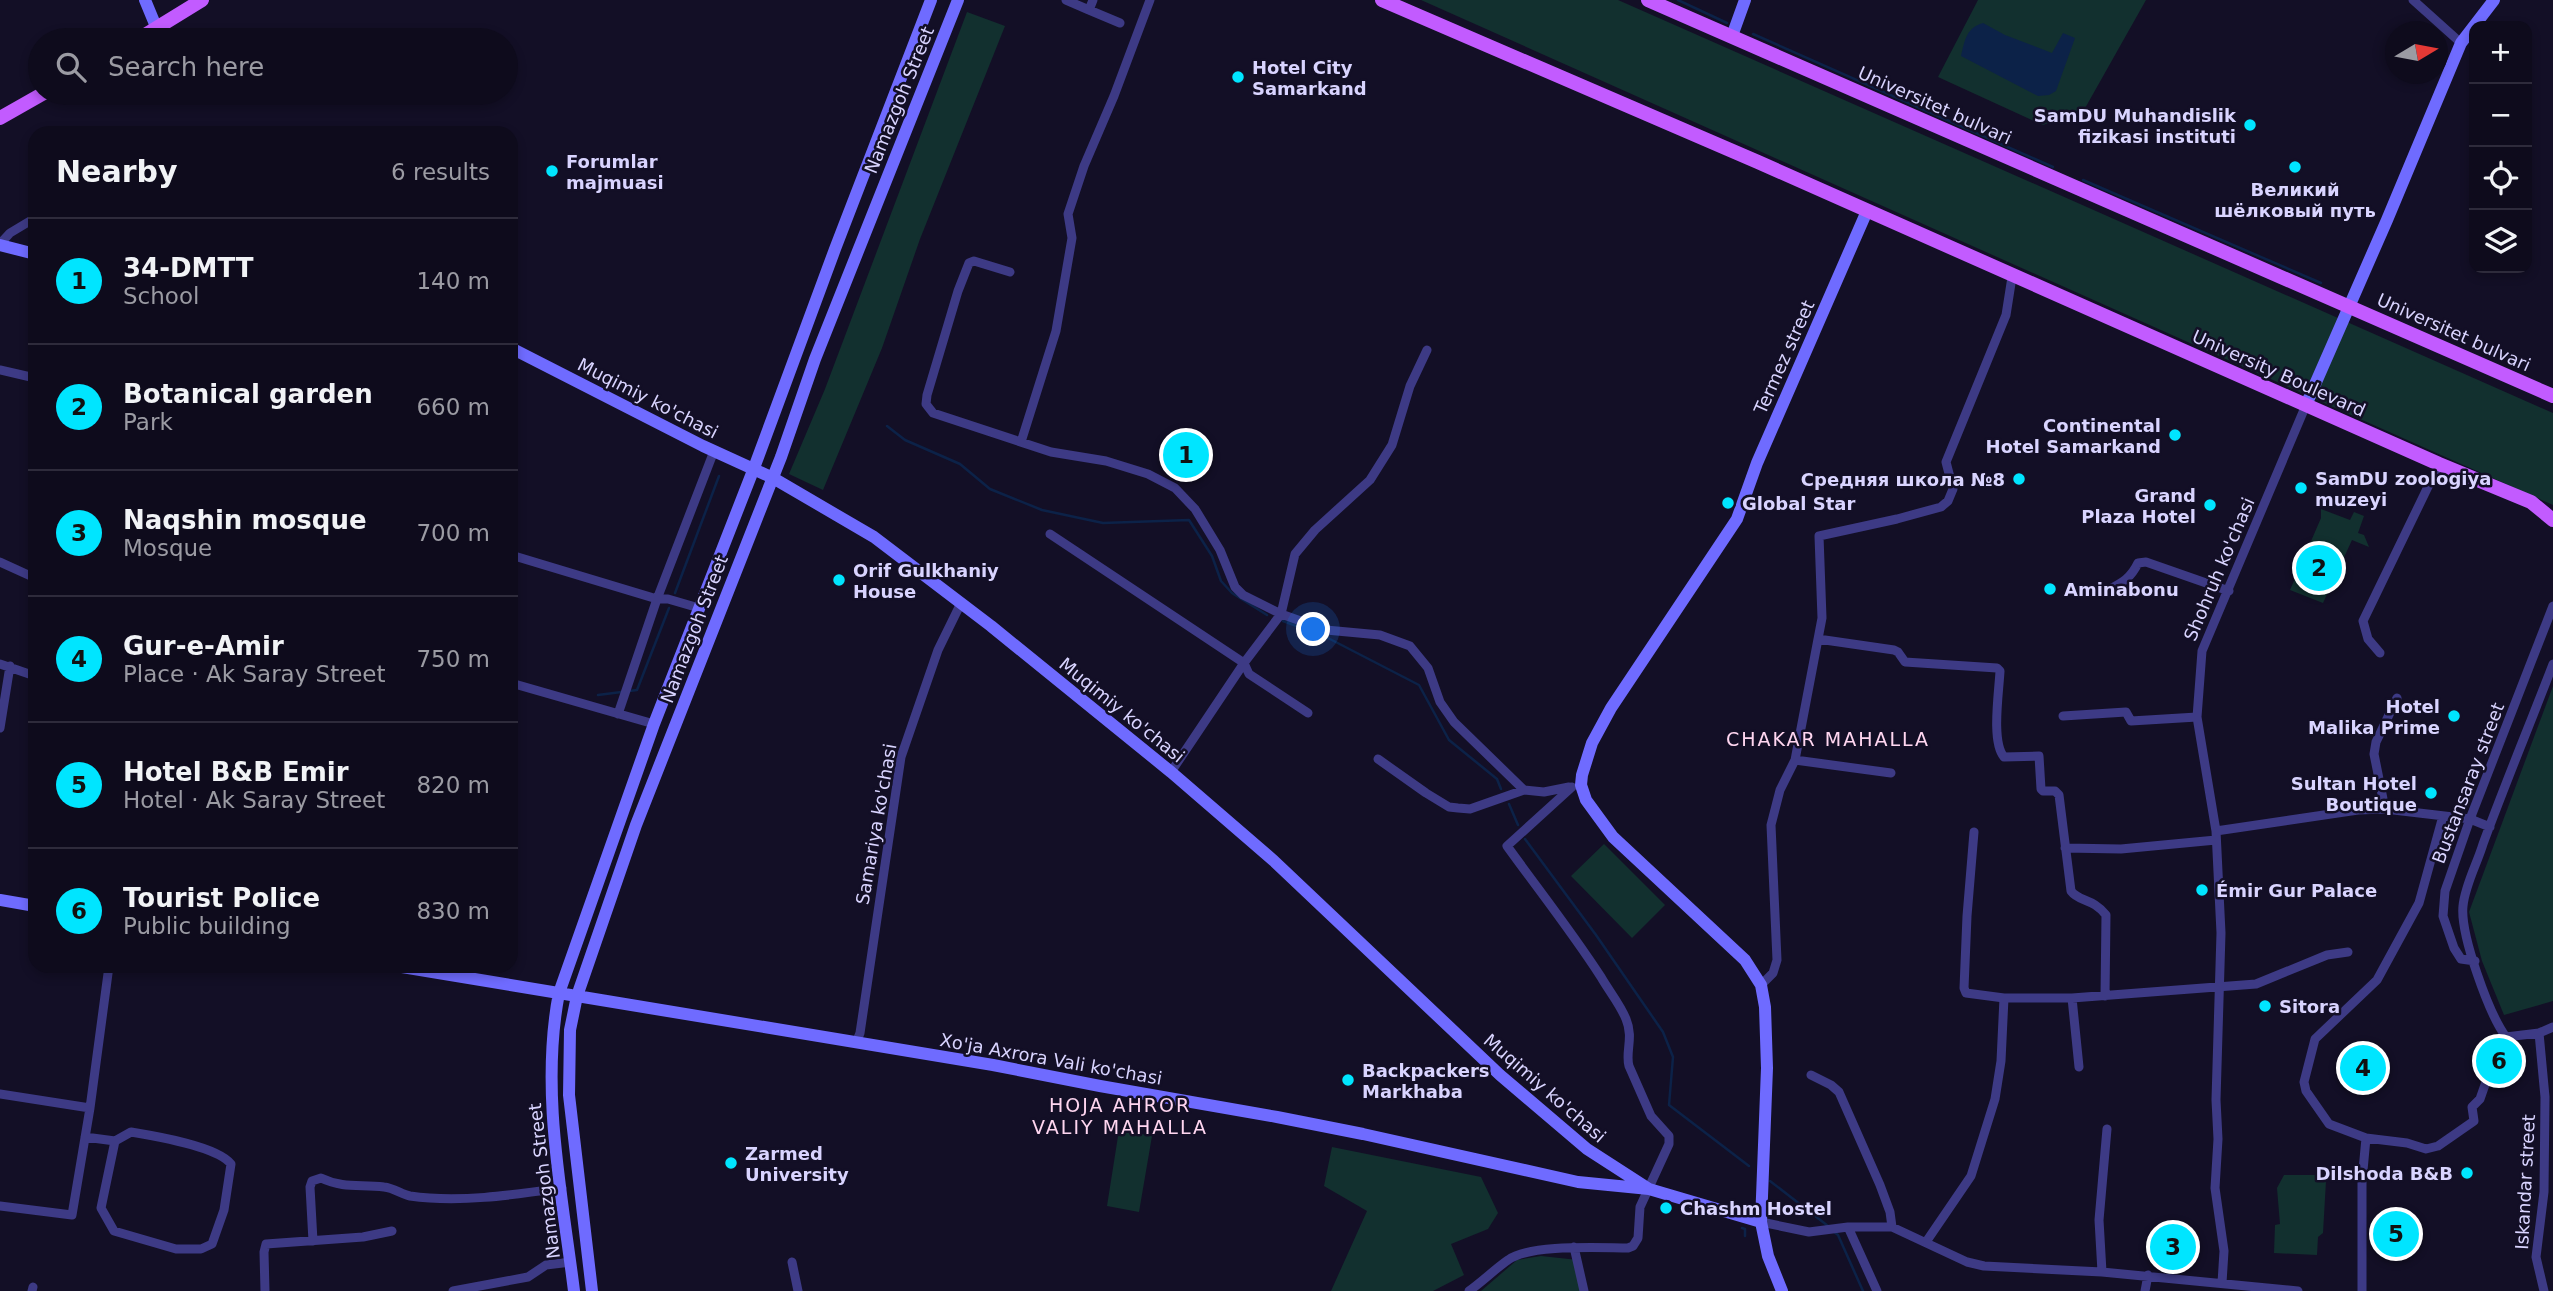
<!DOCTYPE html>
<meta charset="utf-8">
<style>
:root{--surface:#0e0b1c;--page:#171425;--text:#f1f3f6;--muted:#9b9ba3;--line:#2e2b3b;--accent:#00e5ff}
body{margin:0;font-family:"DejaVu Sans",sans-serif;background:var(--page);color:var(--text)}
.controls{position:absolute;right:21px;top:21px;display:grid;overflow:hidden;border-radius:14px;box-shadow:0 4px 10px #0003}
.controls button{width:63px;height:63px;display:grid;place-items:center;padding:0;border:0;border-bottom:2px solid var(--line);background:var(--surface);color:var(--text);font:35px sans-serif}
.compass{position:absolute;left:2385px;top:21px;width:63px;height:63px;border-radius:50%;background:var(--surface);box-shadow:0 4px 10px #0003;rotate:80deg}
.you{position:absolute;left:1314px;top:630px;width:24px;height:24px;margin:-18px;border:5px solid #fff;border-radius:50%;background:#1a73e8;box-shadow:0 0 0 10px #1a73e833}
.badge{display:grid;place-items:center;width:46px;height:46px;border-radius:50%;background:var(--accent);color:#111;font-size:23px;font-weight:700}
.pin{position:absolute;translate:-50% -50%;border:4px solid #fff;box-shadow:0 2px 7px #0006}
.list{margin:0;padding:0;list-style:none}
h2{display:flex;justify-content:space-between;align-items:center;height:91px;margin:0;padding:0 28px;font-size:30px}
h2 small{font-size:23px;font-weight:400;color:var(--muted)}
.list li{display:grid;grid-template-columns:46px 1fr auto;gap:21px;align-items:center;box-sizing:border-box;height:126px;padding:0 28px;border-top:2px solid var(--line)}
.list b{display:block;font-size:26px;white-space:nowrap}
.list p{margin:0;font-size:23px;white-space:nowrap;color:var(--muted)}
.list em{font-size:23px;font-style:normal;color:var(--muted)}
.icon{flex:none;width:38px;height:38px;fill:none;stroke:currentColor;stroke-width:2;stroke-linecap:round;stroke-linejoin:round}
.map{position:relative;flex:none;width:2553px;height:1291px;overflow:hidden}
.search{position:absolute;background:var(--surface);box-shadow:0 4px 10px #0003;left:28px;top:28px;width:490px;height:77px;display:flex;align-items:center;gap:18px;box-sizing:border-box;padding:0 24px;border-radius:38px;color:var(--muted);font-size:26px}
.panel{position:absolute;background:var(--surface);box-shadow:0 4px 10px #0003;left:28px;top:126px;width:490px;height:847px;border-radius:21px}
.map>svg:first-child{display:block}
.green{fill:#12302f}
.water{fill:#0c2248}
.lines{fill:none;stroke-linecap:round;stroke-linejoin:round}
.stream{stroke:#0c2248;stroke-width:2.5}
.street{stroke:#3d3a85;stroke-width:9}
.secondary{stroke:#6f6bff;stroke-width:12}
.primary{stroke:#c25bff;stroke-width:14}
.poi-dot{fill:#00e5ff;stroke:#130f26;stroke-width:2.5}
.labels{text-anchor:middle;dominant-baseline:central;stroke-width:5;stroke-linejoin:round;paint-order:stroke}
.poi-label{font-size:18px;font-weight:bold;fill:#d9d4ff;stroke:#130f26;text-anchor:start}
.street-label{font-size:18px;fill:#d9d4ff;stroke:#130f26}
.neighbourhood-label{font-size:19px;letter-spacing:2px;fill:#ffd6f0;stroke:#130f26}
</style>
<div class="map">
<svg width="2553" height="1291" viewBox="0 0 2553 1291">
<rect width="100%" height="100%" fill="#130f26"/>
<path class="green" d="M1421 0H1618L2553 413V505Z
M1978 0H2146L2084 110 2043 125 1938 77Z
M967 12 1005 26 920 239 882 348 823 490 789 474 825 389Z
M2321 509 2350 520 2354 512 2364 516 2358 533 2364 535 2369 547 2352 540 2323 603 2290 590 2321 518Z
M2553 686V1001L2504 1015 2482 961 2469 912Z
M1604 844 1665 905 1632 938 1571 876Z
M1119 1130 1152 1136 1139 1212 1107 1206Z
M1332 1147 1481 1177 1498 1213 1488 1229 1451 1244 1464 1275 1433 1291H1331L1367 1211 1324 1186Z
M2284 1175H2323L2326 1181 2323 1233 2318 1237 2317 1255 2274 1253 2275 1225 2280 1224 2277 1188Z
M1541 1256 1578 1260 1584 1291H1481L1517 1260Z"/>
<path class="water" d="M1983 23 2005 35 2052 53 2063 33 2075 38 2056 91 2049 95 2038 96 1961 56C1965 40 1966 28 1983 23Z"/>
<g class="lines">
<path class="stream" d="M1678 0 1727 23
M1753 34 2053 167
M2083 180 2321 283
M887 426 905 440 960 464 990 489 1042 510 1103 523 1189 520 1212 556 1221 581 1232 593 1267 615
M675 593 719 476
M1283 621 1326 637 1419 685 1449 740 1497 779 1501 789
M598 695 637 690 669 608
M1509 804 1518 825
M1525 839 1596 935 1663 1032 1673 1057 1669 1105 1749 1166
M1770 1181 1828 1226
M1742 1228 1745 1229V1236
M1833 1231 1838 1235 1863 1291"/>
<path class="street" d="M1066 0 1089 10
M1093 0 1089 10 1120 23
M2413 0 2461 43
M0 244 10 233 35 218
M1010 272 974 261 969 263 958 291 927 395 926 404 933 413 1051 452 1106 461 1148 474 1175 488 1195 509 1220 550 1235 587 1243 595 1281 614 1326 630 1380 635 1410 646 1428 668 1440 702 1454 722 1524 790
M0 370 35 378
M1021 442 1056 331 1072 238 1068 214 1084 166 1114 96 1150 0
M1050 534 1244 663 1249 674 1308 713
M511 555 657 599H668L699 608
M0 562 35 578
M2108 590C2122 583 2131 578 2138 563L2146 562 2229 591
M1818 639 1894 650 1898 652 1905 662 1997 668 2000 671C1999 692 1991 742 2004 757L2039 756 2041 789 2043 791H2055L2059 795 2071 891C2079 902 2093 898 2106 915L2105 996
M2380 653 2368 639 2363 621 2439 464
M0 664 35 676
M511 683 654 724
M618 714 657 599 714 451
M2063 716 2126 712 2131 721 2197 717
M0 728 10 666
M1378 759 1426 793 1449 807 1458 808 1470 809 1524 790 1544 792 1569 787
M1795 760 1891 773
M1171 772 1244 663 1281 614 1295 554 1315 530 1370 480 1392 445 1410 386 1427 350
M2385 809 2374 754 2376 742 2397 698
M2443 816 2419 903 2377 980 2315 1039 2304 1082 2306 1091 2329 1124 2366 1138 2407 1143 2426 1149 2438 1146 2474 1121 2472 1107 2480 1099 2494 1059 2506 1037
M2216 831 2358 810 2385 809 2470 819 2490 827
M1974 832 1967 916 1964 988 1966 993 2004 998
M2065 848 2121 849 2216 840
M2475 961 2461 959 2454 948 2443 916 2445 891 2470 819 2553 606
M1761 985 1773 973 1777 960 1771 825 1780 790 1795 760 1822 618 1819 536 1897 519 1941 507 1948 501 1953 489 1946 462 2006 315 2012 277
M2072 998 2079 1067
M2539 1033 2545 1097 2544 1192 2536 1257 2544 1291
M2506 1037C2489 1014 2460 934 2463 906 2465 885 2477 864 2483 844 2505 784 2530 724 2553 664
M2506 1037 2539 1033 2553 1027
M856 1043 860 1033 901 757 938 650 961 603
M1811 1075 1831 1085 1839 1092 1880 1185 1890 1212 1892 1227
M0 1094 90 1108
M131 1132C155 1136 217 1146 231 1164L224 1210 212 1244 201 1249H176L114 1231 101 1208 115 1141Z
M85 1137 115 1141
M0 1206 72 1215 90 1108 109 966
M1761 1222 1809 1232 1848 1227H1892L1967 1262 1984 1266 2102 1272 2298 1291
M1848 1227 1877 1291
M313 1241 310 1187 312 1181 321 1178C344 1189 360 1184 384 1187 394 1188 401 1194 410 1196 459 1203 513 1195 562 1188
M1926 1242 1971 1176 1995 1099 2001 1061 2004 998H2072L2256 984 2327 955 2348 952
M1574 1247 1584 1291
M792 1262 798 1291
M2102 1272 2099 1220 2107 1129
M2222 1283 2224 1251 2215 1188 2218 1139 2216 1100 2221 933 2216 831 2197 717 2202 651 2306 405
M32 1291 33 1287
M265 1291 264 1252 266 1244 363 1237 392 1231
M453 1291 528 1277 546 1265 571 1262
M1469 1291C1483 1281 1495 1269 1508 1260 1529 1244 1600 1248 1628 1248L1633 1246 1638 1238 1640 1207 1669 1144V1136L1651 1116 1629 1066C1625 1052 1634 1038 1626 1019 1620 1004 1609 991 1601 977 1572 932 1538 889 1507 846L1572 787
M2145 1291 2148 1275
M2362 1291V1181L2366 1138"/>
<path class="secondary" d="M145 0 157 29
M1732 36 1745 0
M0 245 35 254
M511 348 703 446 773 478 874 537 991 626 1171 772 1274 861 1500 1075 1587 1149 1649 1189
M2306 405 2387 220 2461 43 2494 0
M0 900 35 906
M396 966 993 1065 1100 1086 1277 1117 1363 1134 1578 1182 1649 1189 1761 1222
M574 1291C562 1193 540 1091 559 993L654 724 754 468 835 249 931 0
M592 1291 569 1095 570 1030 577 996 636 825 781 457 815 359 958 0
M1782 1291 1768 1256 1761 1222 1767 1068 1765 1007 1761 985 1745 960 1613 837 1586 800 1581 785 1582 775 1592 743 1611 708 1737 519 1757 463 1867 211"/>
<path class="primary" d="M1382 0 1758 162 2439 464 2531 502 2553 520
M1648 0 2553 396
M137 40 202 0
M0 118 44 93"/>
</g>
<g class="poi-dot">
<circle cx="1238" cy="77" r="7"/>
<circle cx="2250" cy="125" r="7"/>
<circle cx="2295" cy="167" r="7"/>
<circle cx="552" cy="171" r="7"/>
<circle cx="2175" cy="435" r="7"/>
<circle cx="2019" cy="479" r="7"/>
<circle cx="2301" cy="488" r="7"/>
<circle cx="1728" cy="503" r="7"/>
<circle cx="2210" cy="505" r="7"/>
<circle cx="839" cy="580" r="7"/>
<circle cx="2050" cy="589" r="7"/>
<circle cx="2454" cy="716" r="7"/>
<circle cx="2431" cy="793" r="7"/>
<circle cx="2202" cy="890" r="7"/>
<circle cx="2265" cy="1006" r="7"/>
<circle cx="1348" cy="1080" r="7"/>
<circle cx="731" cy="1163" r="7"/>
<circle cx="2467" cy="1173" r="7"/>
<circle cx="1666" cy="1208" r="7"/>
</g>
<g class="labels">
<g class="poi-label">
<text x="1252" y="67">Hotel City<tspan x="1252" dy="21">Samarkand</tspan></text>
<text x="2236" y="115" text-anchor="end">SamDU Muhandislik<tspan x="2236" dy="21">fizikasi instituti</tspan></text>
<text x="566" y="161">Forumlar<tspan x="566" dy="21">majmuasi</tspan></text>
<text x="2295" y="189" text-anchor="middle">Великий<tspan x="2295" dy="21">шёлковый путь</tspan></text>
<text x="2161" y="425" text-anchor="end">Continental<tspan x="2161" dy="21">Hotel Samarkand</tspan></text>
<text x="2315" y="478">SamDU zoologiya<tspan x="2315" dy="21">muzeyi</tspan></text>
<text x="2005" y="479" text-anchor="end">Средняя школа №8</text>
<text x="2196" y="495" text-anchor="end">Grand<tspan x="2196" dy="21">Plaza Hotel</tspan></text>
<text x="1742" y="503">Global Star</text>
<text x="853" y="570">Orif Gulkhaniy<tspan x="853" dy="21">House</tspan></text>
<text x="2064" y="589">Aminabonu</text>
<text x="2440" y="706" text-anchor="end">Hotel<tspan x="2440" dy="21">Malika Prime</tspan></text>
<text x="2417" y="783" text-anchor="end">Sultan Hotel<tspan x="2417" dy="21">Boutique</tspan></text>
<text x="2216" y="890">Émir Gur Palace</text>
<text x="2279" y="1006">Sitora</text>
<text x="1362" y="1070">Backpackers<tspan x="1362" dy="21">Markhaba</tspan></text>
<text x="745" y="1153">Zarmed<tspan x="745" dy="21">University</tspan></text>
<text x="2453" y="1173" text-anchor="end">Dilshoda B&amp;B</text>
<text x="1680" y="1208">Chashm Hostel</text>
</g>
<g class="street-label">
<text transform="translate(899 100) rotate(-68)">Namazgoh Street</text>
<text transform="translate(1935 105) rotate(24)">Universitet bulvari</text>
<text transform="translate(2454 332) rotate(24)">Universitet bulvari</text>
<text transform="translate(1784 357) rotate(-66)">Termez street</text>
<text transform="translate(2279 373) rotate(24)">University Boulevard</text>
<text transform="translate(648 398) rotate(27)">Muqimiy ko'chasi</text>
<text transform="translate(2219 569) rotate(-67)">Shohruh ko'chasi</text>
<text transform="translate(694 629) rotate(-69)">Namazgoh Street</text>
<text transform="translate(1122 710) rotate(39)">Muqimiy ko'chasi</text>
<text transform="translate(2468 783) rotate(-69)">Bustansaray street</text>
<text transform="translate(876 824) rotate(-80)">Samariya ko'chasi</text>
<text transform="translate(1051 1059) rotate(10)">Xo'ja Axrora Vali ko'chasi</text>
<text transform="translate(1545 1088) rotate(41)">Muqimiy ko'chasi</text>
<text transform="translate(544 1181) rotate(-97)">Namazgoh Street</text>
<text transform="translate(2525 1182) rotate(-87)">Iskandar street</text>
</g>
<g class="neighbourhood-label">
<text x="1828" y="739">CHAKAR MAHALLA</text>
<text x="1120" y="1105">HOJA AHROR<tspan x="1120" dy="22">VALIY MAHALLA</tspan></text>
</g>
</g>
</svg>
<div class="controls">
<button>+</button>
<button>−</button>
<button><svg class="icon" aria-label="locate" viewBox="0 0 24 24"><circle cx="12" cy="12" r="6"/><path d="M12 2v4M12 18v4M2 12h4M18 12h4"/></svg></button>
<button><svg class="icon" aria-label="layers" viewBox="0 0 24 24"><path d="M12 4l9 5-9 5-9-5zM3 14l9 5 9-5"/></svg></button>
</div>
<svg class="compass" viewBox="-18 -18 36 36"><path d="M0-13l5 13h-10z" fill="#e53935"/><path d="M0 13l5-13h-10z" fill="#9b9ba3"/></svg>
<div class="you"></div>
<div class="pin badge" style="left:1186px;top:455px">1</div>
<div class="pin badge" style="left:2319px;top:568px">2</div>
<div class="pin badge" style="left:2173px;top:1247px">3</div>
<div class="pin badge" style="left:2363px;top:1068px">4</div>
<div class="pin badge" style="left:2396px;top:1234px">5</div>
<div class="pin badge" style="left:2499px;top:1061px">6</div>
<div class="search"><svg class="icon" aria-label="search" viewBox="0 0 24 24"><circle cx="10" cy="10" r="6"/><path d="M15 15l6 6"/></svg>Search here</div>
<section class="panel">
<h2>Nearby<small>6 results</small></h2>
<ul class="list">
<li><span class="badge">1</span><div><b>34-DMTT</b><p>School</p></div><em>140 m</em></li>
<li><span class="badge">2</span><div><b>Botanical garden</b><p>Park</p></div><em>660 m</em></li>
<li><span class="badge">3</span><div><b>Naqshin mosque</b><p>Mosque</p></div><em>700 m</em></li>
<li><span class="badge">4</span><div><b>Gur-e-Amir</b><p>Place · Ak Saray Street</p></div><em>750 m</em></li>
<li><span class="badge">5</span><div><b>Hotel B&amp;B Emir</b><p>Hotel · Ak Saray Street</p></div><em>820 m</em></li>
<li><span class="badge">6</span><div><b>Tourist Police</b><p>Public building</p></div><em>830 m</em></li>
</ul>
</section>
</div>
